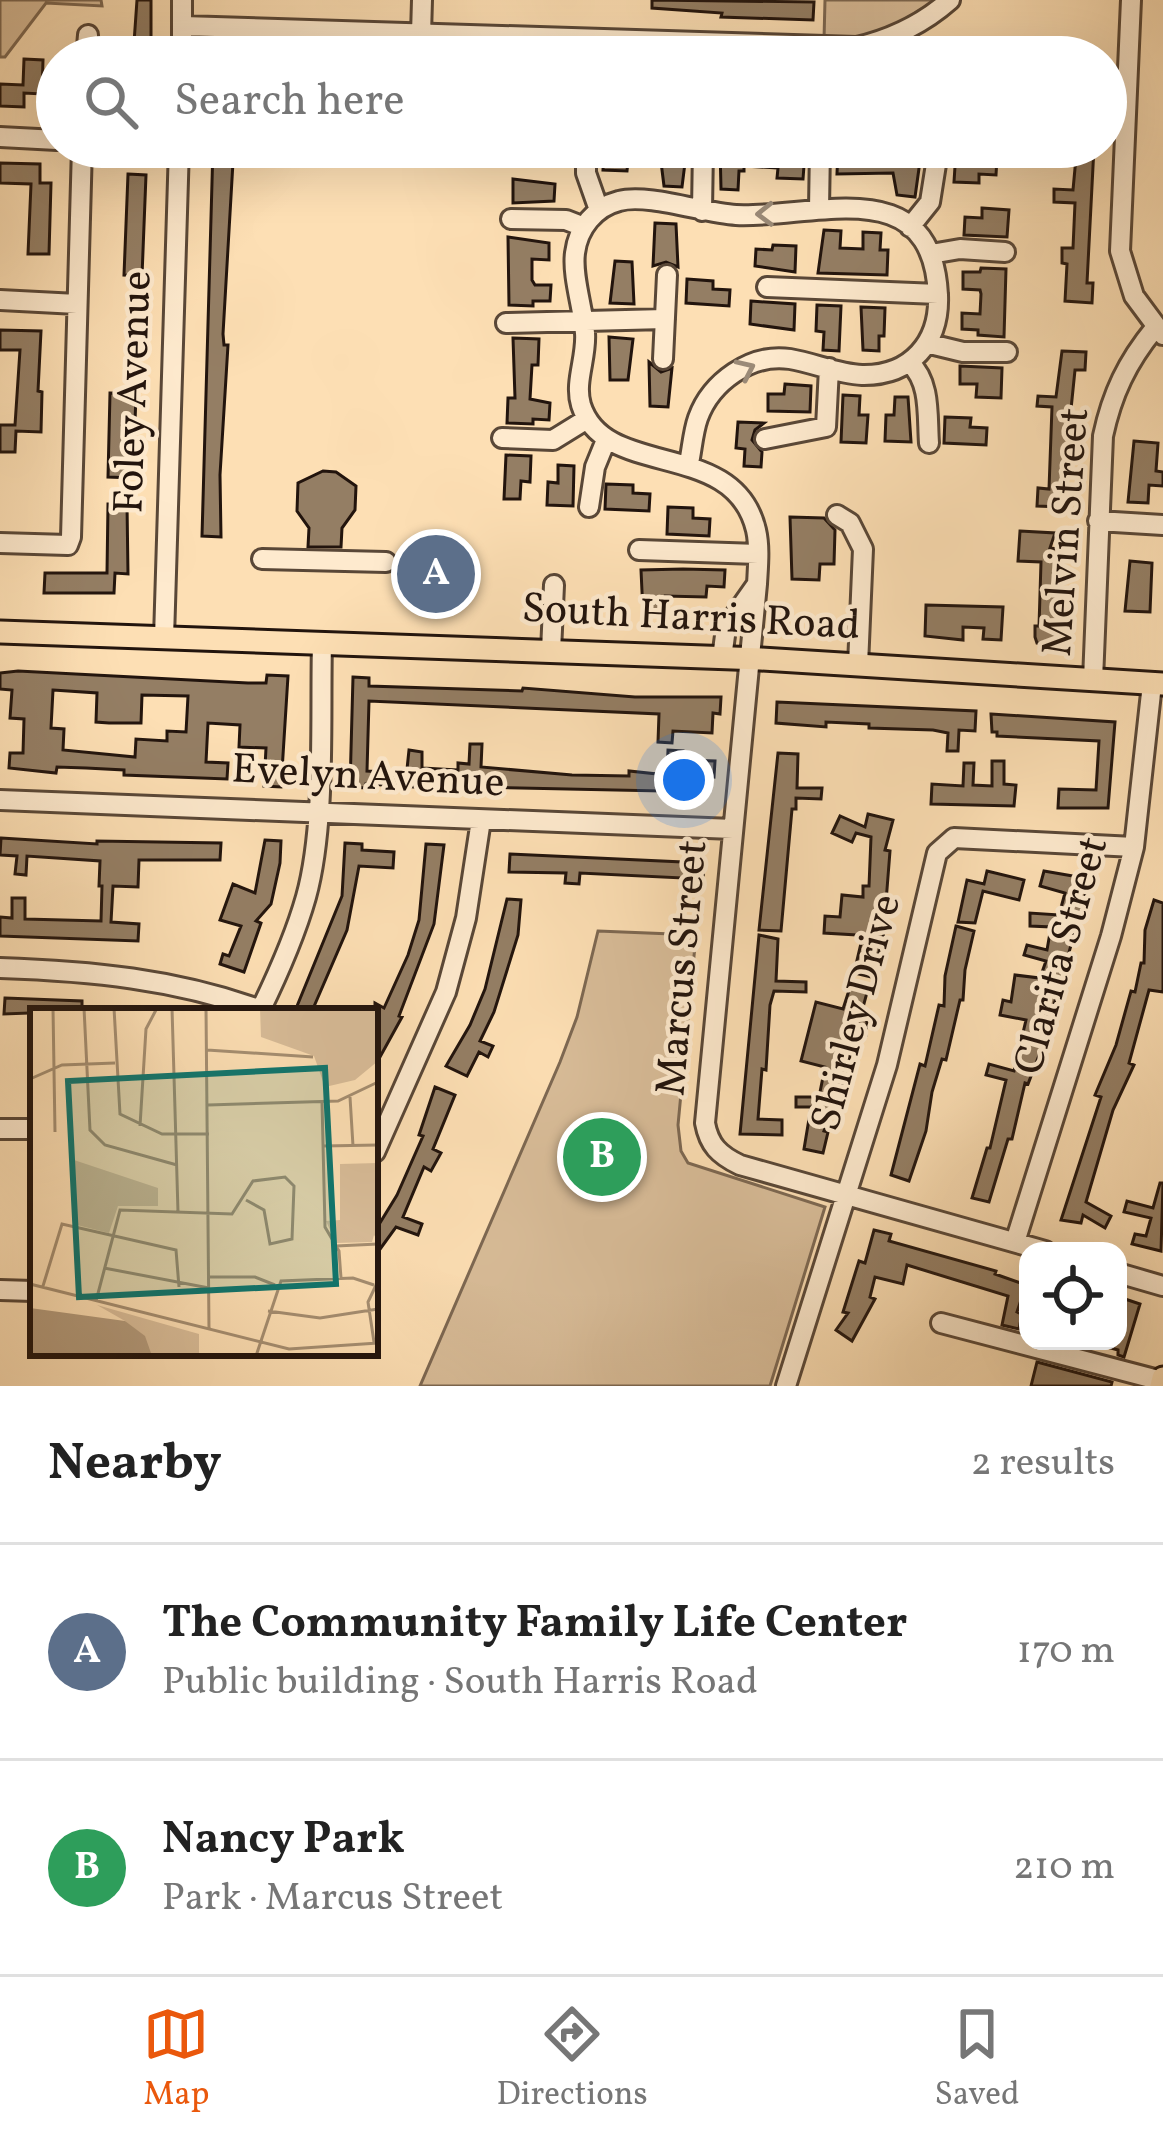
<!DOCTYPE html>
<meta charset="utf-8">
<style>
:root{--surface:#fff;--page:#f6f6f6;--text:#222;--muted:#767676;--line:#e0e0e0;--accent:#ea580c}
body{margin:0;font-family:Vollkorn,serif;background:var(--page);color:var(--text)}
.controls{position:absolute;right:36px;bottom:36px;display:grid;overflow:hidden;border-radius:24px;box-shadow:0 12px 48px #0002}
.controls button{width:108px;height:108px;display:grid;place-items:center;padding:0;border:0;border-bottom:3px solid var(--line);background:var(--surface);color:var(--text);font:60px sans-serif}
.you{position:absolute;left:684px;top:780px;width:42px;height:42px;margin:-30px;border:9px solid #fff;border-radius:50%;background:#1a73e8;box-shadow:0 0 0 18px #1a73e833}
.badge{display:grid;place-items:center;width:78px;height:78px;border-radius:50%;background:var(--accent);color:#fff;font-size:39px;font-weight:700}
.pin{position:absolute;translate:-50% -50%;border:6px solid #fff;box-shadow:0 3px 12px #0006}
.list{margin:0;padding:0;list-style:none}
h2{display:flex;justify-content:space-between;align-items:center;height:156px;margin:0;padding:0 48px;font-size:51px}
h2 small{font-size:39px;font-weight:400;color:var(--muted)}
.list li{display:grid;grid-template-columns:78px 1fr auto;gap:36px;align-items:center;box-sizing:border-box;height:216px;padding:0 48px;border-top:3px solid var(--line)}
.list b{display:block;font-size:45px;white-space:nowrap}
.list p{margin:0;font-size:39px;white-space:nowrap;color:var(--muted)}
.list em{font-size:39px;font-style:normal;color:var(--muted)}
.icon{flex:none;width:66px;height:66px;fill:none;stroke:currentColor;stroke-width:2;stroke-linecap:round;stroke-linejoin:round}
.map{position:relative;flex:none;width:1163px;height:1386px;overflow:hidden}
.search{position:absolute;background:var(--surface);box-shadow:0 12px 48px #0002;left:36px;right:36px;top:36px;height:132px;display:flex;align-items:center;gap:30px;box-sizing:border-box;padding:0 42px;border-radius:66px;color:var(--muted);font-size:45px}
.sheet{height:588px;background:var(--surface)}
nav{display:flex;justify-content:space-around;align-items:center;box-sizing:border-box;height:168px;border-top:3px solid var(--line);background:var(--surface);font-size:33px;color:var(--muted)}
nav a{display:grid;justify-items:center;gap:6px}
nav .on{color:var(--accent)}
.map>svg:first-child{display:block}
.green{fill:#d8bc98;stroke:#7d6852;stroke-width:3}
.building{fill:#947e64;stroke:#22140d;stroke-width:3;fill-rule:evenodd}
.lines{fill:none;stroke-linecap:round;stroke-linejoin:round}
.minor-casing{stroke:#594737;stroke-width:24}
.major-casing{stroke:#22140d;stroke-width:27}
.minor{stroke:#feeace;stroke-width:18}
.major{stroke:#fddfb4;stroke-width:21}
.oneway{stroke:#9b8a77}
.labels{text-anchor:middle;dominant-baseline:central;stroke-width:9;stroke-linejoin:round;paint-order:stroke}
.street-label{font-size:42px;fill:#22140d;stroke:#feeace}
.inset-road{fill:none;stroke:#a58e71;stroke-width:3}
.view{fill:#0f766e;fill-opacity:0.15;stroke:#0f766e;stroke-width:6}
.inset-edge{fill:none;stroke:#22140d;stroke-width:6}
</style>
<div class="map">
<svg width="1163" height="1386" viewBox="0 0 1163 1386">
<rect width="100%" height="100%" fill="#fddfb4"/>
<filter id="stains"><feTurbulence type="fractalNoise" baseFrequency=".00167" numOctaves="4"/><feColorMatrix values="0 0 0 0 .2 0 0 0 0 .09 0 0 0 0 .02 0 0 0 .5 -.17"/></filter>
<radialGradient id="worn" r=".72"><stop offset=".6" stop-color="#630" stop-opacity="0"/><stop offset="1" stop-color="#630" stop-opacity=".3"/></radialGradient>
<path class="green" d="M0 0H101L102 6 46 3 5 57H0Z
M825 0H936C899 24 870 43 824 40Z
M598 931 696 935 678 1125 681 1151 688 1163 825 1207 770 1386H420L560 1062 577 1017Z"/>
<path class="building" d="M137 0H151V57H133Z
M652 0 814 2 813 20 721 17 722 13 652 8Z
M24 59 43 60 42 94 24 93V107L0 106V84L23 85Z
M213 147H231L230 162H233L223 334 224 345H228L220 475 221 537 202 536Z
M604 147H687L682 187 664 186 661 162 628 161 627 171 603 170Z
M720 147 805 152 803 179 777 178 778 168 744 166V171H739L738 190 721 189Z
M1077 147H1094L1087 283H1093L1092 303 1065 301 1067 264 1062 263V248H1073L1075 203 1054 202V189L1073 190Z
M838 149 895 157V152L921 154 915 197 897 195 893 173 837 174Z
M956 151 997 158 996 175 979 174V183L954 182Z
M0 163 40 164V183H51L49 254H28L31 184 0 183Z
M128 174 146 175 142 276 124 275Z
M513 179 555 184 554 201 513 203Z
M982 208 1009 210 1007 237 964 235 965 217 982 218Z
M655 223 676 224 678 267 666 262 653 266Z
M824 230 841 231 840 248 863 249V232L881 233 880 250H888L887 275 818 273Z
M508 237 549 243V260L532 259V280L535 285H551L550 301H533V306L509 305Z
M773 245 796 246 795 272 755 266 756 249 772 250Z
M615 261 632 262 634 304 610 303Z
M981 268 1006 269 1004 337 978 335V330L962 329V313L980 314 981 294 980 290 963 289V272H980Z
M687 279 713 281V289L730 290 729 306 686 303Z
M751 301 795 304 794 330 750 324Z
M817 305 841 306 839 351 823 350 824 332 816 331Z
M861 307 885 308 884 336H879V351L863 350Z
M0 330 41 331 38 391 42 392 41 432 16 431 15 452H0V425H15L20 350H0Z
M609 337 633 339 628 380H610Z
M513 338 539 339 538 365H532L530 399 550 403 549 420 533 419V424L507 423 508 398H515Z
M1062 351 1086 352 1085 370H1075L1061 507 1037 506 1038 488 1049 489 1052 407 1037 406 1038 396 1056 397Z
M649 362 661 372 672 368 668 407 650 406Z
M960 366 1002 368 1001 398 976 397 977 384H960Z
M785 384 811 386 810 412 768 411V394H784Z
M110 393 136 394 133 478 108 477Z
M843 395 860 396 859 415H868L866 443 841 442Z
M895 397H908L911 442 885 441 886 415H894Z
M945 417 971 418 970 427 987 428 986 445 944 443Z
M738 422 764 423 755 430 752 440 762 452 761 467 744 466 745 449 736 448Z
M1134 441 1158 443 1156 471 1163 472V486L1149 485 1148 503 1128 502Z
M506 455 531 456 530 482 521 481 520 499H504Z
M558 465 574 466 573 506 547 505 548 482 558 483Z
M323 471 336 472 356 486 355 510 342 528 341 547H308L309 528 297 511 298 483Z
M606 484 633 485V493L650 494 649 511 605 509Z
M108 504H127L128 574 115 573 114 593H44L45 573H107Z
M668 507 693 508V518L710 519 709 536 667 534Z
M790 517 824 518 835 530 834 564H820L819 580 792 579Z
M1020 531 1055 533 1050 548 1059 549 1060 645 1037 643 1035 637V626H1039L1041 562 1018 561Z
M402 553 472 556 471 594 400 591Z
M1130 561 1152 563 1150 612 1125 611Z
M683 569 725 570 724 587 707 586 706 597 665 596 660 614 643 613 641 570Z
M926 605 1003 607 1001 640 983 639 984 628 963 627V640L925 636Z
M18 671 248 683H266L267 675 288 676 281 787 264 786 266 748 239 747 240 725 208 723 206 762 228 763 227 779 124 775V770L86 768 57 767 56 773 9 768 10 753H23L24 719 10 718 12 690 0 689V673ZM53 690 97 693 96 722 109 723H141L142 695 188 696 186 732 167 731V741L136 739 135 757 63 750 64 729 51 728Z
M353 677 369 678V686L522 691 523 688 635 697H721L720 714 713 713 712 733 673 731 672 743 658 742 659 714 369 701 367 771 401 773V769H407L409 750 422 752V768L458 770V763L469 764 470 744H482L481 767 572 775 629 776V771L667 775 668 750 683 751V760L715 761 714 777 709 776V792L477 787V791L366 784V788L350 787Z
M777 702 976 711 975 731 959 730 958 751H947L948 733 933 730 869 728V724L826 722V727L776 723Z
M991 714 1115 722 1108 808H1058L1059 789 1096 790 1099 741 997 736V732H992Z
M778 753 798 754 797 788H822L821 799 796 798V809H792L781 931 759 930Z
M992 761H1004V784L1016 785 1014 806 931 804 932 784 963 786 964 763H974L973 785 992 786Z
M868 814 893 820 885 850 890 851 883 940 871 977 854 973 862 939 857 935 824 933 825 916 840 917 842 895 863 897V886H869L871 837 856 833 852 842 832 833 840 816 865 827Z
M1 838 97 844V841L221 843 220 860H139L138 887 113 886 111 922 139 924 138 941 0 936V917L12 918V898H25V919L101 921 102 886H99L100 861 27 856 26 875 15 874 17 856 0 855Z
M265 840 281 841 280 863 271 904 256 921 261 923 244 972 220 964 223 954 229 956 241 926 220 920 233 884 255 893Z
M345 843 362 844V850L394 852 393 868 359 866 347 930 312 1011H295L342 896Z
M426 844 444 845 434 924 399 1016 402 1017 375 1066V1003L384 1008 408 955 419 920Z
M510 854 704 863 703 879 580 873 579 884 565 883 566 873 509 872Z
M987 871 1024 880 1019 900 983 891 975 923 958 922 967 880 984 884Z
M1044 871 1090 879 1041 1050 1028 1084 1025 1083 1012 1139H1008L989 1202 972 1198 987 1148H990L1006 1080 986 1075 989 1064 1014 1071 1026 1020 1000 1015 1003 1000 1011 1002 1015 975 1040 978 1046 961 1024 955 1027 945 1047 950 1051 927 1030 926V913L1059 915 1065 893 1040 886Z
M507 899 521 900 518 935 494 1012 480 1041 493 1046 488 1057 479 1052 467 1076 446 1066 470 1025 485 989Z
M1154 900 1163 903V992L1149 990 1129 1063 1134 1065 1113 1110 1086 1202 1111 1216 1105 1228 1083 1215 1081 1223 1061 1220 1101 1097 1095 1095 1116 1045 1131 991 1135 992 1141 963H1144L1145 930Z
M956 926 974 931 965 970 963 1000H960L946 1060 942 1059 932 1092 926 1131 909 1181 891 1175 920 1064 925 1066 939 1005 944 1006 945 976Z
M759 935 778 939 776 981 806 982V992L774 991 770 1005 766 1070 762 1069 758 1119 782 1120V1135L740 1134Z
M851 984 869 985 862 1011 867 1022 866 1035 858 1034 846 1067 841 1092H838L824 1131 828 1132 823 1153 804 1149 811 1107H796V1097H819L825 1067 801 1061 816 1002 843 1009Z
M5 998 82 1001V1011L4 1014Z
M435 1087 455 1095 433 1149 441 1153 431 1171 424 1167 403 1217 422 1224 418 1235 396 1227 375 1256V1231L397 1195 423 1136 419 1135Z
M1160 1183H1163L1161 1251 1132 1244 1135 1234 1146 1236 1151 1218 1124 1212 1127 1201 1153 1208Z
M874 1230 891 1234 889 1241 996 1271 995 1274 1026 1285 1017 1312 1022 1314 1019 1329 1002 1325 1008 1296 907 1265 903 1284 875 1277 870 1297 875 1299 852 1341 836 1330 848 1313 843 1312 859 1261 865 1263Z
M1122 1298 1140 1304 1124 1357 1118 1355V1350L1097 1344V1341H1118Z
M1037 1362 1112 1382 1111 1386H1031Z"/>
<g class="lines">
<defs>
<path id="minor" d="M1131 0 1120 251 1134 296 1163 335
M183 26 857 47C891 39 924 23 950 0
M421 34 422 0
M86 57 88 35
M182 57V0
M0 137 57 140
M586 147V173L599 210
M819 209 820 147
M702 211 703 147
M511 219 566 220 584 227
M910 227 930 202 937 158
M931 254 960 249 1005 252
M767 287 938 294
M0 300 77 304
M506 323 665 319
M930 344 963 352H1007
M663 359 667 275
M910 363C931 383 927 416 929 443
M502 438 553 440 587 419
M765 439 826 427 829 368
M689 463C692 449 693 432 698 418 711 382 751 353 790 359 814 363 838 374 862 375 911 376 940 342 938 295 932 169 814 219 736 215 704 213 647 193 619 201 595 207 578 228 575 253 572 276 583 308 585 333 587 357 574 382 581 405 605 481 734 437 756 530 760 547 758 566 757 584L705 1123C709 1145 719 1155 740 1165L1045 1251
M589 507 595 467 606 440
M837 515 850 523 863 549 858 665
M1098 521 1163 525
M0 543 68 545 71 537 82 147
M639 550 758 554
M262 559 386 562
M164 638 179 147
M551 651 554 585
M722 658 726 628 757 584
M1093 680 1103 436C1112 394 1127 362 1155 328
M0 800 733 829
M0 968C90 971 175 979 261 1010
M260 1011C278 974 295 936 306 897 326 825 320 719 322 643
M0 1129H33
M375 1152 446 992 466 918 481 820
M1015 1242 1111 936 1134 847 1152 684
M1118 1273 1163 1286
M0 1290 33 1291
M941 1323 1162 1381
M786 1386 887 1065 937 853 954 838 1134 847"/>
<path id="major" d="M0 632 761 659 1163 684
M1161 1386 1163 1378"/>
</defs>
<use href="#minor" class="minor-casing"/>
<use href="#major" class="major-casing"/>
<use href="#minor" class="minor"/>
<use href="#major" class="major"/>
</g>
<defs><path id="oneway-chevron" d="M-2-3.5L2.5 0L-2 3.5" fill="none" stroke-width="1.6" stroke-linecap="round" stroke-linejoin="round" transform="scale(3)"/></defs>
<g class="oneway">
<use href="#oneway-chevron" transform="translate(765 214) rotate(179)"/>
<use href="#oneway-chevron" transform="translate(746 369) rotate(-25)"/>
</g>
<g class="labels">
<g class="street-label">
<text transform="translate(135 392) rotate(-88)">Foley Avenue</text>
<text transform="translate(1068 532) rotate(-86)">Melvin Street</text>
<text transform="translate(691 619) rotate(3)">South Harris Road</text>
<text transform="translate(368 778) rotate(3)">Evelyn Avenue</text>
<text transform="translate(1063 956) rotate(-74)">Clarita Street</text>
<text transform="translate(684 968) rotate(-85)">Marcus Street</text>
<text transform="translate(858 1013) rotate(-75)">Shirley Drive</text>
</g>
</g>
<g transform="translate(30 1008)">
<rect width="348" height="348" fill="#fddfb4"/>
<path d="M230 0H348V53L325 72 295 79 284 48 231 29ZM41 151 128 180V198H88L79 225 43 216ZM348 155V234L344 227 342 234 306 235 296 213 310 212V156ZM67 297 169 326V348H122L95 313Z" fill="#d8bc98"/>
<path d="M0 300 95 313 115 328 122 348H0Z" fill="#b39a7b"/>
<path class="inset-road" d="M23 0 25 124M54 0 60 122 75 137 147 157M84 0 90 106 132 126H179M142 0 148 204M176 0 179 322M177 42 283 49M0 71 32 57 85 55M320 89 323 138M292 94 295 219 309 243 311 270M178 97 308 93 348 74M110 118 116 21 127 0M293 138 348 137M306 238 348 236M74 260 179 280M179 269H225L245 277M0 276 259 341 348 335M13 278 32 216 146 242 149 279M66 293 90 202 202 206 223 173 255 169 264 178 262 231 240 236 234 202 216 192M238 303 290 310 348 301M344 334 338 294 348 273M226 348 251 273 323 270 344 277"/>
<path class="view" d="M295 60 306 276 49 289 38 73Z"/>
<rect width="348" height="348" class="inset-edge"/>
</g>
<rect width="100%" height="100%" filter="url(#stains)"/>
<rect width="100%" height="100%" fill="url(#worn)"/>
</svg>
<div class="controls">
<button><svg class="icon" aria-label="locate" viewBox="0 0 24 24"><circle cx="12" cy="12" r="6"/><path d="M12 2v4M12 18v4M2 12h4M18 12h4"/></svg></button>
</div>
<div class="you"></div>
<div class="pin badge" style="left:436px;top:574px;background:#5c6f8a">A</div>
<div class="pin badge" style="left:602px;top:1157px;background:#2e9e5b">B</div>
<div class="search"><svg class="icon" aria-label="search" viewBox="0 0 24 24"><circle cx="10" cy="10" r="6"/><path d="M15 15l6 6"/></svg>Search here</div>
</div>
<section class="sheet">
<h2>Nearby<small>2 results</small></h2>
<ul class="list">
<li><span class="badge" style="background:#5c6f8a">A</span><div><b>The Community Family Life Center</b><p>Public building · South Harris Road</p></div><em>170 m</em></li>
<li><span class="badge" style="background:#2e9e5b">B</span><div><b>Nancy Park</b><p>Park · Marcus Street</p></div><em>210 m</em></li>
</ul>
</section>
<nav>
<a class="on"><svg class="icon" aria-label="map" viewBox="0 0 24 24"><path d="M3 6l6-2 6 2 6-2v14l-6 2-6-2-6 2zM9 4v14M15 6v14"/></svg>Map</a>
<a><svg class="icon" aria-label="directions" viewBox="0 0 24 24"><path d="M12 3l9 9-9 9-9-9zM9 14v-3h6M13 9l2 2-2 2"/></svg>Directions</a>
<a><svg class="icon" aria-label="saved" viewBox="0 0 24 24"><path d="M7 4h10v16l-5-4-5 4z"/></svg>Saved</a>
</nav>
